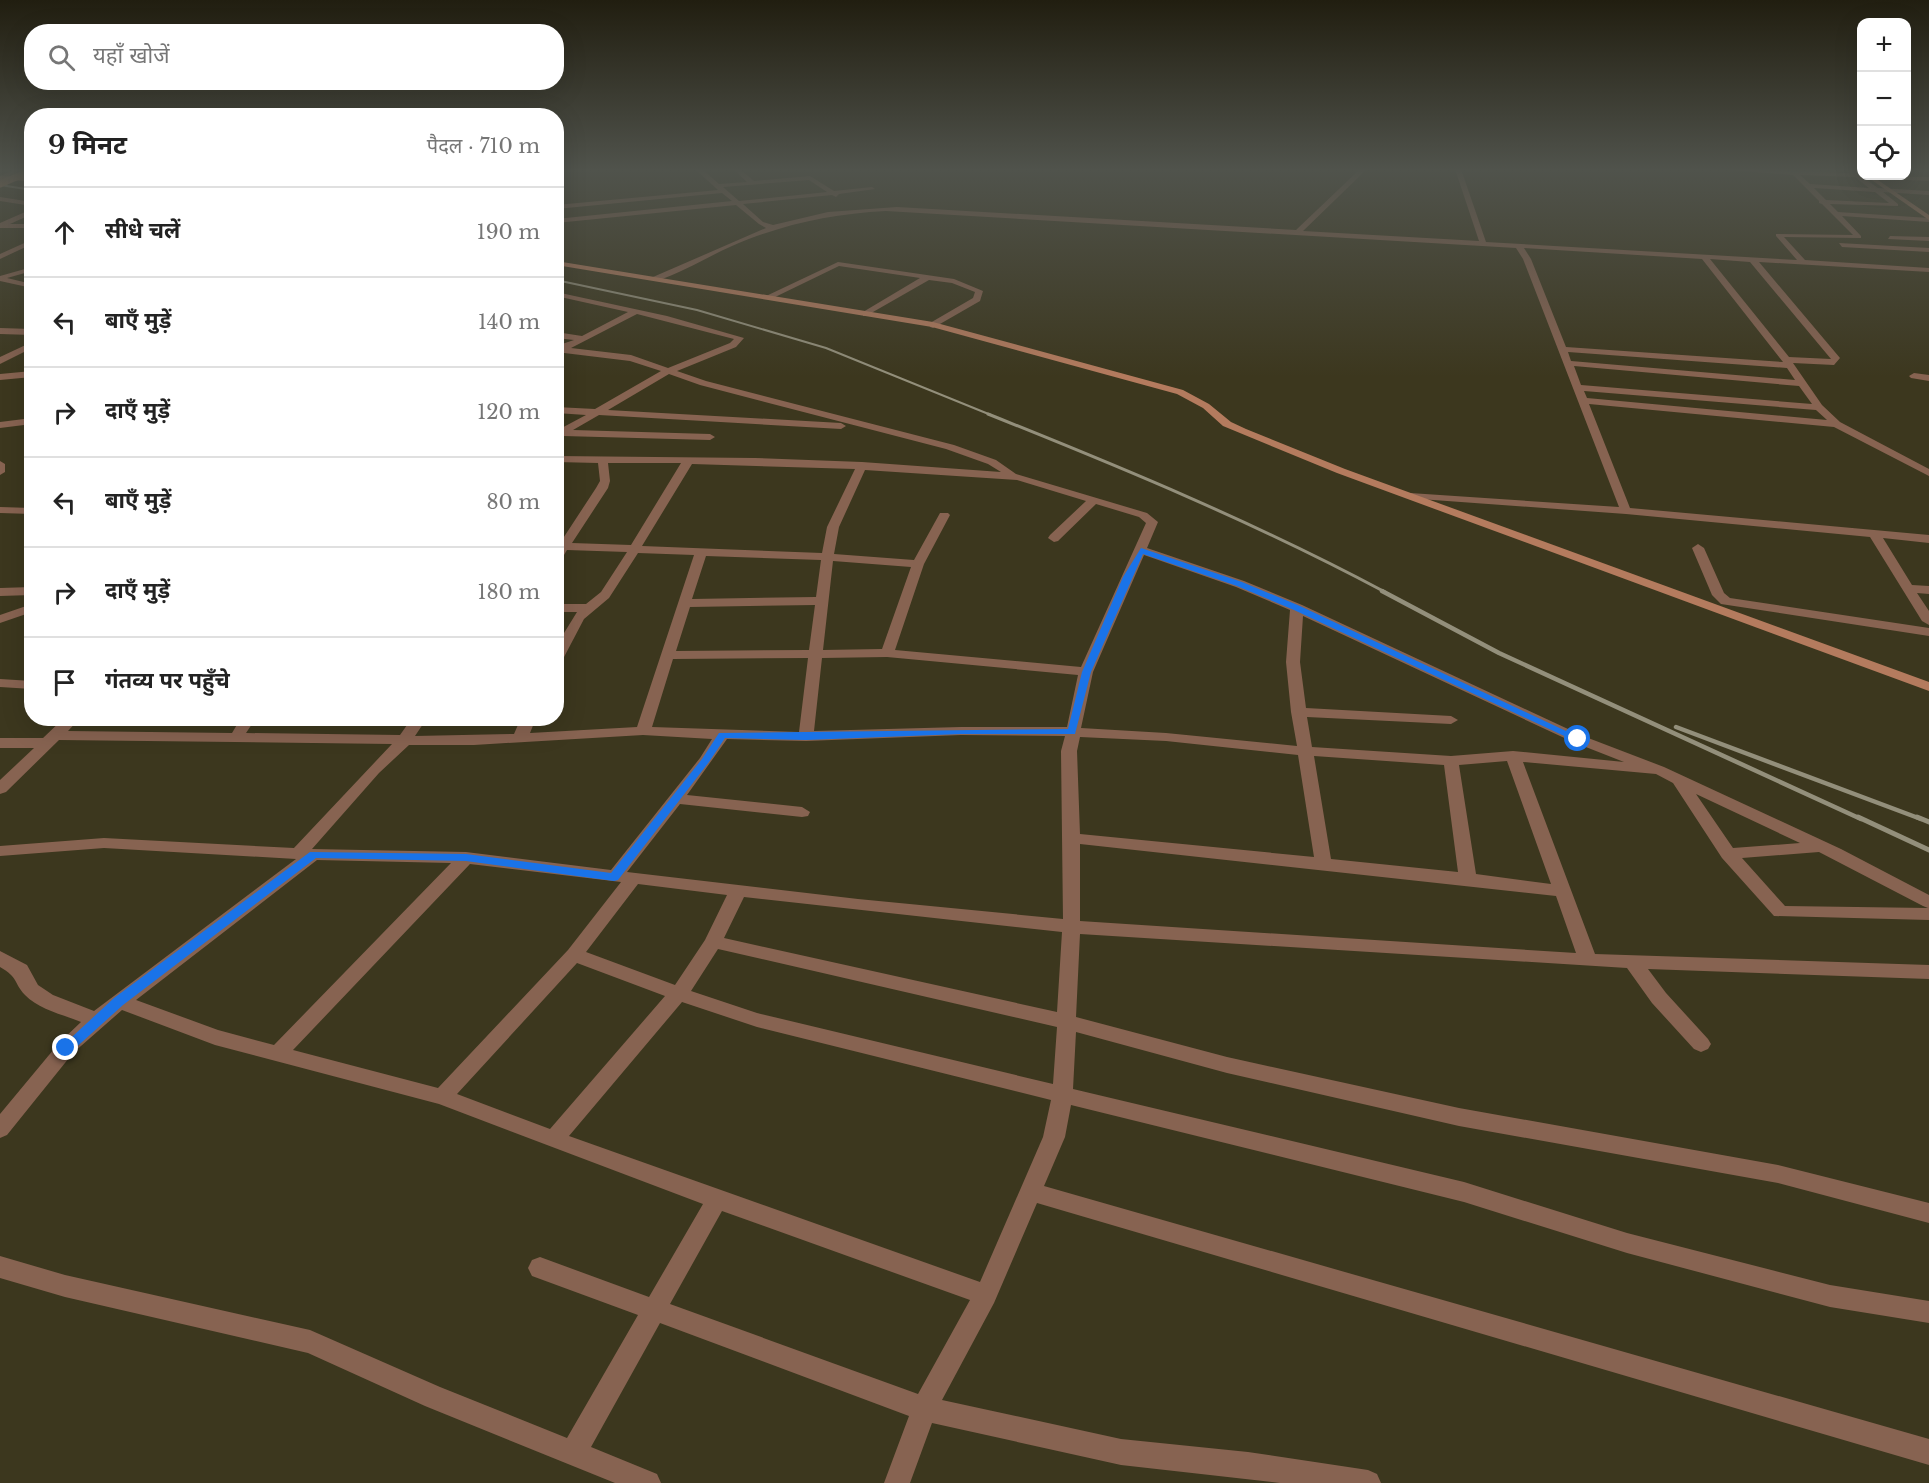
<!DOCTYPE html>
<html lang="hi">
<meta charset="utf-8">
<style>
:root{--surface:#fff;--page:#f2f2f2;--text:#222;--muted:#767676;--line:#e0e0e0}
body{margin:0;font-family:"Libre Baskerville","Noto Sans Devanagari",serif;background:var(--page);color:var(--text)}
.controls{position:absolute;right:18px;top:18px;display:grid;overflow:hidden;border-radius:12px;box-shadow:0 6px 24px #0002}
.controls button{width:54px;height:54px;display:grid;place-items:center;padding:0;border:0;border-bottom:2px solid var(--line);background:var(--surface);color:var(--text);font:30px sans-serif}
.stop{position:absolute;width:18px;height:18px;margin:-14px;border:4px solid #1a73e8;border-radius:50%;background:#fff}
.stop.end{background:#1a73e8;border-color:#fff;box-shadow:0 2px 6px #0008}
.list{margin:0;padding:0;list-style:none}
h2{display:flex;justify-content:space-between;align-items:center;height:78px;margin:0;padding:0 24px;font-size:26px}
h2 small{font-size:20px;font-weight:400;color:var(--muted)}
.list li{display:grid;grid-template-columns:39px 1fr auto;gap:18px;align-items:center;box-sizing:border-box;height:90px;padding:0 24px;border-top:2px solid var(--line)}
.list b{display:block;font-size:22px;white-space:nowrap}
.list em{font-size:20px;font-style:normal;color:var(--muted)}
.icon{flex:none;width:33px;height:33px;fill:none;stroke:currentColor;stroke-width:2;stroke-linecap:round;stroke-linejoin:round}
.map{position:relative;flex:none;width:1929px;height:1483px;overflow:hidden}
.search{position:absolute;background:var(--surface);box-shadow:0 6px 24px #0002;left:24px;top:24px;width:540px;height:66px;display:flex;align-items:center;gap:15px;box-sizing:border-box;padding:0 21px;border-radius:24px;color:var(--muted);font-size:22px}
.panel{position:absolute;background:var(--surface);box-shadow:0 6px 24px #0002;left:24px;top:108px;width:540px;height:618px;border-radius:24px}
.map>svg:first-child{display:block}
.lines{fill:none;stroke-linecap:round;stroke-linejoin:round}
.street{fill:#876351;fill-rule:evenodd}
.secondary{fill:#b47b5e;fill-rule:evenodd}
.rail-far3{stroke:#938f7b;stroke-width:2}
.rail-far2{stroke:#938f7b;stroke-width:3}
.rail-far1{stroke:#938f7b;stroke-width:4.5}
.rail{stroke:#938f7b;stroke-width:5}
.primary-bridge{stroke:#d68d67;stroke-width:7}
.route{fill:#1a73e8}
</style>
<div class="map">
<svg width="1929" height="1483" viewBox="0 0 1929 1483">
<rect width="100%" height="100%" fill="#3c371e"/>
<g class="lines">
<path class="street" d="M16 169H24L0 180V176Z
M695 169H702L719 184 747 182 733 169H740L754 181 810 176 834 191 872 187 875 189 839 194 836 197 832 195 743 204 763 222 773 225 828 212 897 207 1296 230 1360 169H1367L1303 231 1479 241 1455 169H1461L1486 242 1797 260 1776 236V234L1853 235 1822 204 1819 203V201L1793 175 1716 169 1850 173 1848 171 1851 169 1862 173V176L1929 177V181L1864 178 1878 188 1929 191V195L1883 192 1898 204V206L1830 204 1838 212 1929 218V222L1842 216 1861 236V238L1784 237 1805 260 1929 268V272L1759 262 1840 358 1834 365 1793 363 1822 405 1840 422 1929 469V476L1834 427 1589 404 1630 508 1929 535V543L1883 538 1912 585 1929 586V594L1917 593 1929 611V625L1922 621 1870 537 1626 514 1406 498 1404 496 1410 493 1619 507 1523 259 1516 248 886 211C831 214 783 224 732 246 707 257 682 273 656 281L653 277 766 228 759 224 736 205 556 223V219L732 201 722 193 556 209V205L718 190ZM1800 175 1855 177 1869 188 1810 184ZM809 180 827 192 739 201 723 187ZM1814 188 1875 192 1889 203 1826 200ZM1524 248 1702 259 1783 362 1566 347 1531 259ZM1710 259 1750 262 1831 359 1789 357ZM1568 352 1787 368 1795 380 1571 361ZM1574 366 1799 386 1812 404 1581 385ZM1584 391 1816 410 1827 420 1587 398Z
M0 197 32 202V206L0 201Z
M32 209V214L10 224H32V228H0V223Z
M1890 236 1929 237V241L1888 239Z
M31 240 32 244 0 259V254Z
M1839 243 1929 248V252L1842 247Z
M838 262 954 279 983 291 980 301 933 328 930 327V323L973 298 975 292 952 283 929 280 866 316H863V312L920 278 839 266 771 299 764 297Z
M32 267V271L7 278 32 284V288L0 281V276Z
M556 292 667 316 744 338 736 347 677 371 706 381 954 445 996 460 1016 474 1147 513 1158 522 1147 548 1244 581 1302 605 1583 736 1664 767 1841 849 1929 895V920L1774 916 1722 858 1673 783 1656 774 1523 762 1595 954 1929 965V979L1648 969 1666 993 1708 1039 1711 1044 1708 1049 1701 1052 1694 1049 1652 1003 1627 968 1080 934 1076 1017 1227 1057 1459 1108 1778 1165 1929 1203V1223L1778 1183 1459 1126 1227 1073 1076 1032 1073 1089 1464 1182 1627 1233 1830 1285 1929 1301V1323L1830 1307 1627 1253 1464 1202 1071 1105 1065 1137 1044 1186 1929 1439V1465L1037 1203 994 1303 942 1400 1121 1439 1248 1452 1368 1470 1377 1474 1381 1483H1280L1121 1465 932 1423 910 1483H884L909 1416 660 1323 591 1447 657 1474 661 1483H615L425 1406 308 1353 65 1297 0 1278V1256L65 1275 310 1330 440 1387 567 1438 638 1315 532 1276 528 1268 532 1260 540 1257 649 1297 703 1204 439 1104 215 1045 122 1010 73 1053 7 1135 0 1138V1114L59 1043 81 1022C64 1015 38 1009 25 995 13 982 19 978 0 967V951L27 965 38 985 53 995 94 1011 296 859 104 848 0 856V846L104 838 294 848 392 744 59 740 6 792 0 794V780L34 748H0V738H43L64 718H80L68 731 232 733 241 718H256L246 733 400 735 412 718H427L415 736 514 734 521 718H536L530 733 637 727 694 555 638 553 609 598 584 619 563 659 556 663V646L577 612H556V604H586L601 592 627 552 567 550 564 555H556V542L560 543 596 488 600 481 598 463 556 462V456L755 458 862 462 1001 472 988 464 946 449 700 385 669 374 608 410 841 423 846 426 841 429 599 415 573 430 710 434 715 437 710 440 563 436 556 439V431L586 415 556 413V407L595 409 661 371 630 361 556 352V346L574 340 556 338V332L582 336 628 312 556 296ZM637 314 734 339 730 343 668 368 631 355 571 348ZM608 463H681L631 545 572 543 608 488 610 481ZM692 464 855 469 827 527 822 553 642 546ZM865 470 1017 480 1086 501 1050 535 1048 538 1054 542 1058 541 1096 504 1139 517 1146 523 1081 667 895 650 924 564 950 515 948 513H940L914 560 834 554 839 527ZM1144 555 1236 587 1290 610 1286 662 1291 712 1297 746 1166 733 1081 728 1093 672ZM706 556 821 560 816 597 692 599ZM833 561 911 567 882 649 823 650ZM815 605 809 650 676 651 690 607ZM1303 616 1573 742 1624 762 1513 751 1451 756 1312 747 1307 717 1451 724 1458 720 1451 716 1306 708 1300 662ZM887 657 1078 675 1067 727H961L814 731 822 658ZM808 658 799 732 652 727 673 659ZM643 735 712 739 700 758 611 870 466 852 312 849 379 773 409 745H474ZM961 735 1065 736 1061 751 1063 919 858 899 627 872 680 804 802 817 808 816 810 812 802 807 687 795 727 739 806 741ZM1080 737 1166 741 1298 755 1314 857 1080 834 1077 751ZM1314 756 1444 765 1458 872 1331 859ZM1507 761 1551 884 1476 874 1459 765ZM1696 794 1800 843 1733 848ZM1080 844 1556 896 1576 953 1080 921ZM1819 852 1923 906 1928 908 1785 906 1742 858ZM317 860 451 863 274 1045 218 1030 136 1000ZM470 864 621 882 568 950 438 1088 293 1050ZM638 884 727 895 705 940 675 985 586 952ZM744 897 1062 932 1057 1012 724 938ZM718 949 1057 1027 1053 1084 757 1013 691 991ZM577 963 665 996 550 1129 457 1094ZM682 1002 757 1027 1051 1100 1043 1137 980 1282 569 1136ZM722 1211 970 1300 918 1394 670 1304Z
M0 328 32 329V335L0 334Z
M32 342V348L0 364V357Z
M32 371V377L0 380V374Z
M1914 373 1929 375V381L1911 378 1909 376Z
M32 418V424L0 428V422Z
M0 461 5 464V472L0 475Z
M0 507 32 508V514L0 513Z
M1698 544 1704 548 1724 593 1730 598 1929 628V636L1721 604 1712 595 1692 548Z
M32 587V595L0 596V588Z
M32 604V612L0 623V615Z
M0 679 32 681V689L0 687Z"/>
<path class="secondary" d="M0 176 32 177V181L0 180Z
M1866 176H1872L1929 215V220Z
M556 261 933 322 1183 390 1209 404 1231 422 1246 429 1345 469 1929 682V691L1337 473 1223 426 1203 408 1177 394 932 327 556 265Z"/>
<path class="rail-far3" d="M0 185 32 190
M556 280 697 310 826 348 991 415"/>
<path class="rail-far2" d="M988 414C1123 468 1256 523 1385 592"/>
<path class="rail-far1" d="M1382 591 1499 653 1861 819
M1676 727 1921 819"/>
<path class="rail" d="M1858 817 1929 850
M1917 817 1929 822"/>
<path class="primary-bridge" d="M0 184 32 170"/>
</g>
<linearGradient id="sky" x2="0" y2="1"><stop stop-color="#211e10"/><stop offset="0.45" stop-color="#50534c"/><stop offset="1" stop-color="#50534c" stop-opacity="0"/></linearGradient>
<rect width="1929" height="377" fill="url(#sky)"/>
<path class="route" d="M1141 548 1242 582 1300 606 1583 739 1575 741 1294 610 1237 586 1143 554 1091 672 1075 734H961L806 740 725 738 709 762 618 880 614 881 466 861 316 858 123 1005 71 1052H62L60 1048 114 998 310 852 466 854 611 873 702 759 719 733 1068 729 1082 672 1123 577Z"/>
</svg>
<div class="controls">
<button>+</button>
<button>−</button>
<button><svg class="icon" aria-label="locate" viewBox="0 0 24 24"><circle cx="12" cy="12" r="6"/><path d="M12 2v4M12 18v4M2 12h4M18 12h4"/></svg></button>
</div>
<div class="stop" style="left:1578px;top:739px"></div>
<div class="stop end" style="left:66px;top:1048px"></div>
<div class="search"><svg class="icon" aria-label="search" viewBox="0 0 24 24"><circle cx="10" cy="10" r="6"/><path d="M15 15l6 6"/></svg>यहाँ खोजें</div>
<section class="panel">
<h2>9 मिनट<small>पैदल · 710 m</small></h2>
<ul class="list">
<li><svg class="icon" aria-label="ahead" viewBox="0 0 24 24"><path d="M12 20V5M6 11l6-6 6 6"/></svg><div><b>सीधे चलें</b></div><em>190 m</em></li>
<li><svg class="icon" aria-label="left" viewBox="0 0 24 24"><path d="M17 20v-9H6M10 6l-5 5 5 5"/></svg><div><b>बाएँ मुड़ें</b></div><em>140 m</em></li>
<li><svg class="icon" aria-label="right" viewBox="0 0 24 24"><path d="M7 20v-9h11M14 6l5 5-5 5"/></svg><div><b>दाएँ मुड़ें</b></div><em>120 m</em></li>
<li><svg class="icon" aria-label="left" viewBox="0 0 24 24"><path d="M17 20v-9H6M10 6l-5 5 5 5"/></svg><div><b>बाएँ मुड़ें</b></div><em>80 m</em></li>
<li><svg class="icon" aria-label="right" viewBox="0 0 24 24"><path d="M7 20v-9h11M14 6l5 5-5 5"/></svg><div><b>दाएँ मुड़ें</b></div><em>180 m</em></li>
<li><svg class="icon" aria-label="arrive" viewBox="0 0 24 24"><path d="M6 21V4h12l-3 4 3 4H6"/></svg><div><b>गंतव्य पर पहुँचे</b></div></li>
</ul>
</section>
</div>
